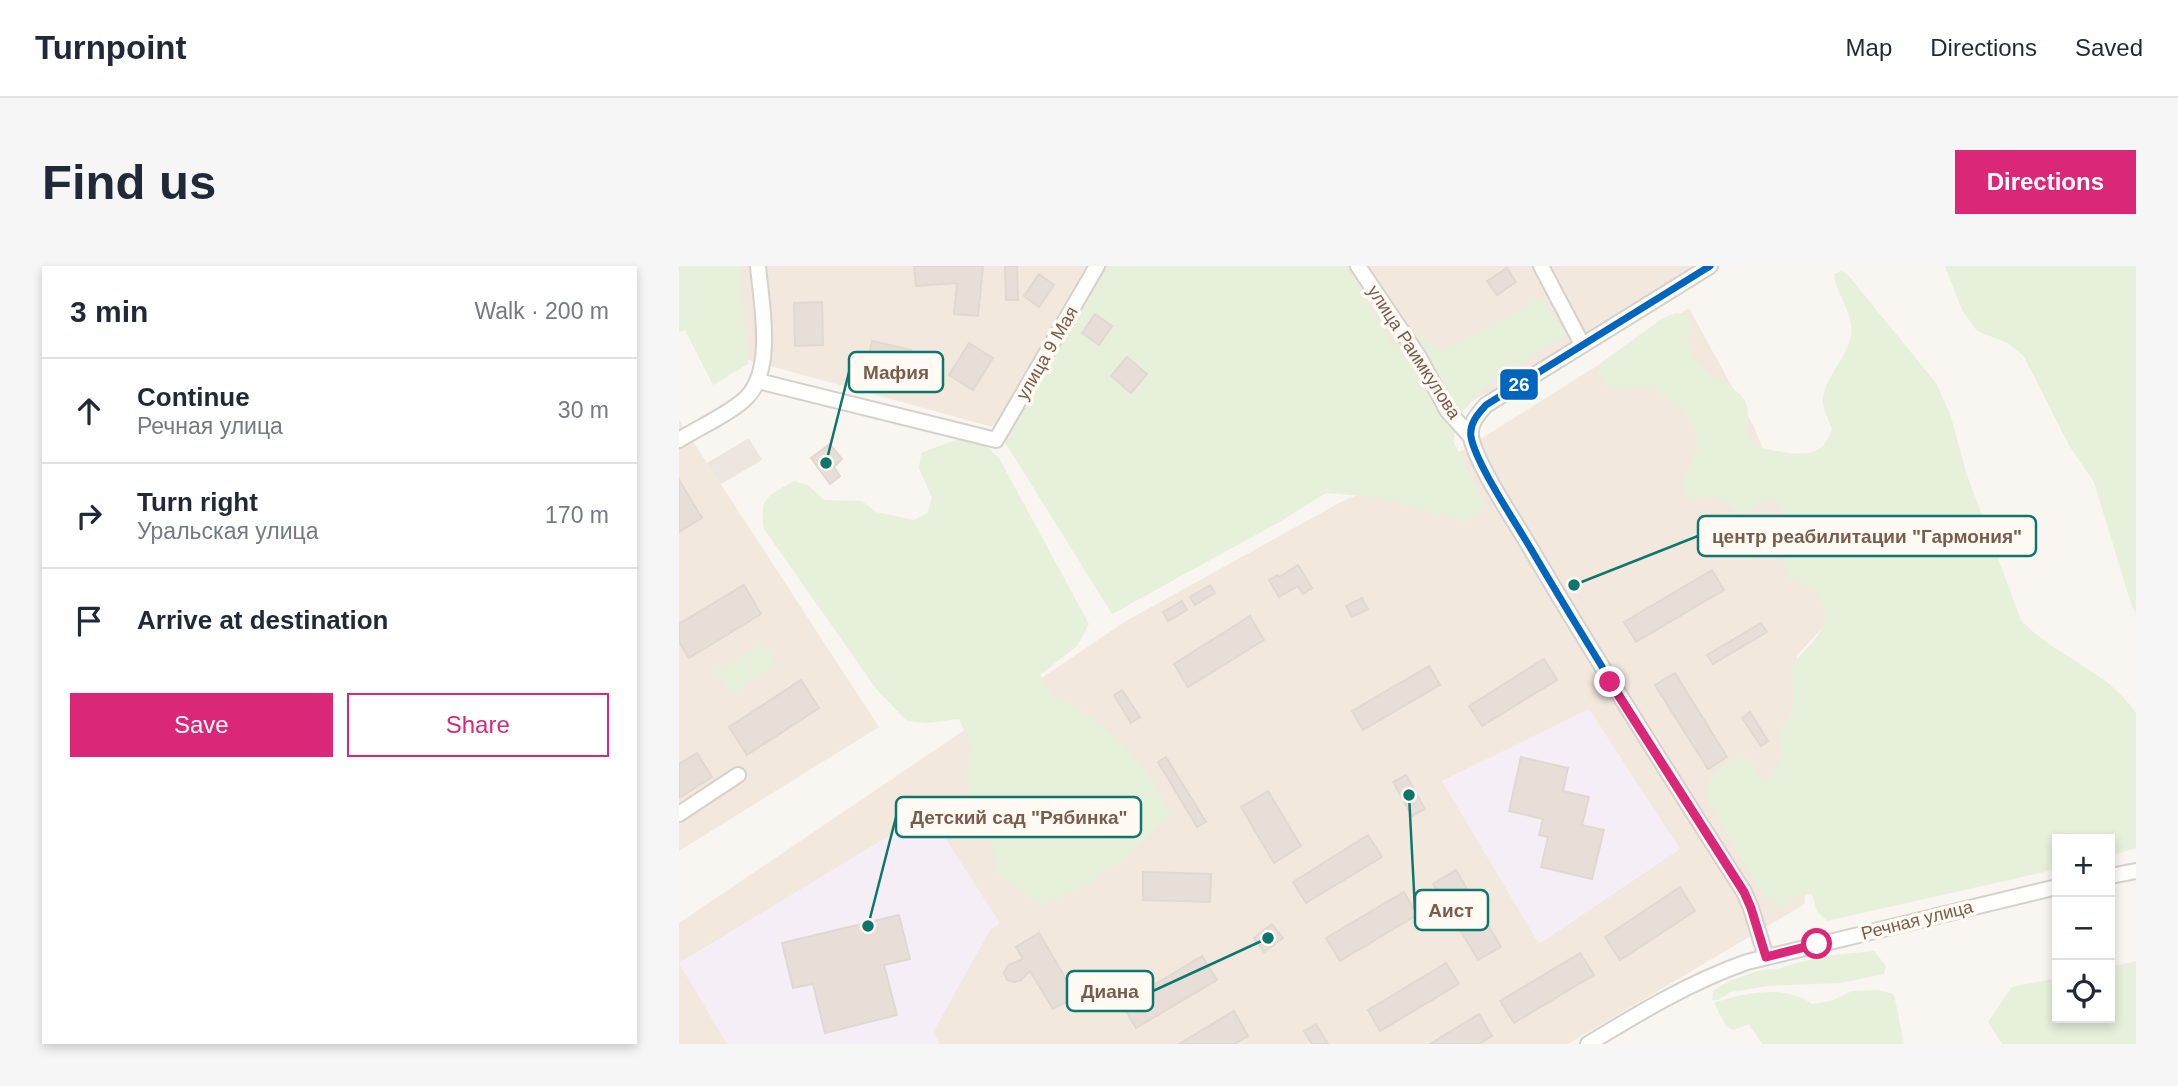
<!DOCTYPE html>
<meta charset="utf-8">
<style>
:root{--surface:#fff;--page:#f6f6f7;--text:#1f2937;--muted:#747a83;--line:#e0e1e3;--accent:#db2777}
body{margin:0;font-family:Helvetica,sans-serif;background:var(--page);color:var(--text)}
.controls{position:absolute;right:21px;bottom:21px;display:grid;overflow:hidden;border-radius:0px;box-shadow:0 4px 10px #0003}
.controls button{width:63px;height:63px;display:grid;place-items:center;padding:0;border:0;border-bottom:2px solid var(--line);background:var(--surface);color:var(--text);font:35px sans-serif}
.stop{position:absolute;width:21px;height:21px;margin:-16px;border:5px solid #db2777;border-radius:50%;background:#fff}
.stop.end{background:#db2777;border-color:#fff;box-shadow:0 2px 7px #0008}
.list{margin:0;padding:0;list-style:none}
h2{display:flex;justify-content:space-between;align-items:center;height:91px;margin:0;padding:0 28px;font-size:30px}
h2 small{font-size:23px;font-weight:400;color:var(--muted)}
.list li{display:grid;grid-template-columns:46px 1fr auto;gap:21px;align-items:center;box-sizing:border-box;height:105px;padding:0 28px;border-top:2px solid var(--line)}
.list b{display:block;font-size:26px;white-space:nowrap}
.list p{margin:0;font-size:23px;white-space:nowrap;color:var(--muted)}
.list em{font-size:23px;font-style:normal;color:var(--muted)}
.actions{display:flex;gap:14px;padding:21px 28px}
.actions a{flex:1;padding:16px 0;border:2px solid var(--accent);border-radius:0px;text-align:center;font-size:24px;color:var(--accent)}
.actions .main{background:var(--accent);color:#fff}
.icon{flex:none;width:38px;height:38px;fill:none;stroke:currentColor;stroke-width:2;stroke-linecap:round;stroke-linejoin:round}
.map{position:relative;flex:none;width:1457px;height:778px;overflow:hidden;border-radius:0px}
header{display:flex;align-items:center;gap:42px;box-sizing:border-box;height:98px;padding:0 35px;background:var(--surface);border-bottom:2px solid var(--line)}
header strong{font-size:33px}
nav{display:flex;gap:38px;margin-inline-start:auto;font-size:24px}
.intro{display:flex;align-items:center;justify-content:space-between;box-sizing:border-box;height:168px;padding:0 42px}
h1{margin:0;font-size:49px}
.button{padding:18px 32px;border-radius:0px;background:var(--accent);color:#fff;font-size:24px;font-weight:700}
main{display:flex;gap:42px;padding:0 42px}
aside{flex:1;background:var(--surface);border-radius:0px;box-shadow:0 4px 10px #0003}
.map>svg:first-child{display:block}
.residential{fill:#f2e8de}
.industrial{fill:#ede5e0}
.education{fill:#f6eef6}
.green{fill:#e7f0db}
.building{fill:#e6ded7;stroke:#e2d8d2;stroke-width:2}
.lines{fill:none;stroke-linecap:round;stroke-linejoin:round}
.minor-casing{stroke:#d7d1cb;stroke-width:18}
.minor{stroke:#fefefd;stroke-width:14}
.bus-1-casing{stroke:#fffaf3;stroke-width:12}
.bus-1{stroke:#0065bd;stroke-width:7}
.route{stroke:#db2777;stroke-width:9}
.labels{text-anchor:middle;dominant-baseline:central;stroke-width:7;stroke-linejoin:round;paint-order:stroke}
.street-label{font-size:18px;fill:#7a5c4d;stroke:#fffaf3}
.leader{fill:none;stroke:#0f766e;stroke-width:2.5}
.callout-dot{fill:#0f766e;stroke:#fffaf3;stroke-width:2.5}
.callout{fill:#fffaf3;stroke:#0f766e;stroke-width:2.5}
.callout-label{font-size:19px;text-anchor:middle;font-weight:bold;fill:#7a5c4d}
.line-badge{stroke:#fffaf3;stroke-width:2.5}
.badge-label{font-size:19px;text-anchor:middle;font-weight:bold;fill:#fff}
</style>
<header>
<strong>Turnpoint</strong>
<nav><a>Map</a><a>Directions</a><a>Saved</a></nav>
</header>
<div class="intro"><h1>Find us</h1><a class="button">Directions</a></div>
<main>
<aside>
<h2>3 min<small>Walk · 200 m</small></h2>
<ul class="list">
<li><svg class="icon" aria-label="ahead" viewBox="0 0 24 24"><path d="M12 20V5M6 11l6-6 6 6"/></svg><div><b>Continue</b><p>Речная улица</p></div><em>30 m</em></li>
<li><svg class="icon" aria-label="right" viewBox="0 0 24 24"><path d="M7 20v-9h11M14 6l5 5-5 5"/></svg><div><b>Turn right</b><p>Уральская улица</p></div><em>170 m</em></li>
<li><svg class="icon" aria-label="arrive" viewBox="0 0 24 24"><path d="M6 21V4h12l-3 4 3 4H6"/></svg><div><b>Arrive at destination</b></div></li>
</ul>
<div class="actions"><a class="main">Save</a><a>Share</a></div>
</aside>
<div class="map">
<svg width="1457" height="778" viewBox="0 0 1457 778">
<rect width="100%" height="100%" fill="#f9f5f0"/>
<path class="residential" d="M57 0H1015L812 125 448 307 368 176 62 92Z
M1010 42 1075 161 1153 352 1118 389 1126 638 889 778H0V657L447 355 662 236 784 184Z
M0 154 200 461 0 585Z"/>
<path class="industrial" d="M70 172 83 194 42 218 28 197Z"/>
<path class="education" d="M910 443 1001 583 860 678 763 515Z
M249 546 321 657 311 664 254 766 261 778H48L0 697Z"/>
<path class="green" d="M0 0H60L69 98 34 119 6 64 0 66Z
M430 0H667L714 80 742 69 763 85 863 32 887 68 807 121 781 148 774 175 805 236 801 246 787 256 697 231 647 227 602 255 433 348 324 173Z
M1266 0H1457V347L1453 341 1415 216 1391 181 1344 89 1329 77 1298 65 1283 44Z
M1162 5 1169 9 1257 117 1271 148 1288 209 1342 354C1376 391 1429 404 1457 447V582L1431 590V573H1378V603L1148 655 1138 645 1133 628 1114 630 1108 640H1099L1082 627 1030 537C1029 531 1027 524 1028 519 1033 503 1054 489 1070 493L1082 512 1089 515 1104 493 1101 473 1103 459C1122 445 1110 417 1114 397 1133 376 1163 353 1135 326 1128 319 1114 318 1108 309 1100 298 1113 284 1114 273 1115 262 1102 236 1091 234 1079 233 1075 248 1063 247 1054 246 1053 239 1046 235 1036 229 1020 231 1009 233L1003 225 1004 213 1018 184 1016 162 1002 144 979 126 966 122 933 123 925 118 919 107 922 97 984 52 997 47 1008 49 1012 56 1008 80C1014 89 1020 99 1029 106 1040 116 1056 120 1065 133 1075 150 1060 160 1078 180 1096 185 1130 195 1145 179 1148 175 1151 168 1153 163 1150 153 1143 143 1144 132 1147 107 1175 86 1172 60 1171 42 1157 27 1155 8Z
M279 173 307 180 320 192 410 358 398 380 361 409 373 430C422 447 473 501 491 550L437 599 413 616 362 640 318 608 309 553 290 535 289 506 291 478 280 453 247 457 228 455 198 424 85 263C80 231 89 230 115 215L129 219 145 234 183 235 197 246 235 254 249 246 253 232 240 202 242 187Z
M84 377 98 400 52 428 37 405Z
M1195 685 1207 700 1205 708 1161 717 1088 720 1052 726 1039 734H1033L1034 725 1048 716 1082 704 1097 703 1144 690Z
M1457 695V778H1323L1309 756 1333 721 1378 712V752H1431V701Z
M1198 724 1215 728 1225 778H1083L1070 758 1054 764 1047 760 1035 737C1065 727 1106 718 1133 738L1152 735 1173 725Z"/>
<path class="building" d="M235 0H304L299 50 275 48 278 17 237 20Z
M326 0H338L339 34H327Z
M828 2 837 16 818 29 808 15Z
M360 8 375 19 360 41 345 30Z
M143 36 144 79 116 80 115 37Z
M416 48 433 60 420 79 403 67Z
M193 75 232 84 226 111 187 102Z
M290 77 314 92 294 124 270 109Z
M448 91 468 108 452 127 432 110Z
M151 178 163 193 155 201 161 210 151 218 132 192Z
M0 214 23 252 0 266Z
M619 299 633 322 624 328 619 320 600 331 590 314 599 309 600 311Z
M1033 304 1045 324 957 376 945 356Z
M65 319 82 348 10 392 0 376V358Z
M531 319 536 327 516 339 511 331Z
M683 332 689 343 673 351 667 340Z
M503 335 508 344 489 355 484 346Z
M571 350 585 374 509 421 495 398Z
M1082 357 1088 366 1034 398 1028 389Z
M865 393 878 414 803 460 790 440Z
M750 400 761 419 684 464 673 445Z
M996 407 1048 491 1029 503 976 419Z
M122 414 140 442 68 489 50 461Z
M443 424 461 451 452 457 435 429Z
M1071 446 1089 475 1082 480 1063 452Z
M18 487 33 511 0 532V498Z
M487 491 527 556 518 561 479 496Z
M842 491 889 502 884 525 910 531 903 559 925 564 913 613 862 601 869 571 860 569 864 553 830 545Z
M727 509 746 543 733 550 714 516Z
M589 525 622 580 595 597 562 541Z
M689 569 703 591 627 637 614 616Z
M777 604 822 681 799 694 754 618Z
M464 606 532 608 531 636 464 634Z
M1001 621 1016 645 941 694 926 671Z
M725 626 738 649 661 695 647 672Z
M220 649 231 693 205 699 218 749 146 767 134 718 114 722 103 677Z
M593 658 604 672 585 686 575 672Z
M360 667 397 730 374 743 351 705 342 714 335 716 328 714 325 707 329 699 344 693 337 681Z
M901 687 915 709 835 757 821 735Z
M523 690 538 714 457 762 443 738Z
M767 697 780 718 701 765 689 744Z
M555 745 569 770 556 778H500Z
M800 748 813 770 800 778H751Z
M637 758 649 778H633L625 765Z"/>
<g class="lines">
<defs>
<path id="minor" d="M679 0 740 91 768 144 792 171
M862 0 903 78
M1031 0 807 139C799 148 790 157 792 171 797 198 837 257 852 283 920 399 992 512 1065 626L1072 642 1087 691
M79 115 317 174 418 0
M0 174C19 162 54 146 68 131 96 102 82 36 79 0
M0 548 59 509
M1431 610 1457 605
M909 778C960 747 1011 716 1068 696L1378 621"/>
</defs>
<use href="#minor" class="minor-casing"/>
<use href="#minor" class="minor"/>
<defs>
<path id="bus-1" d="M1031 0 807 139C799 148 790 157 792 171 797 198 837 257 852 283 920 399 992 512 1065 626L1072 642 1087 691"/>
</defs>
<use href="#bus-1" class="bus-1-casing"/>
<use href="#bus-1" class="bus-1"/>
</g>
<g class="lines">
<path class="route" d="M931 416 1065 626 1072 642 1087 691 1138 678"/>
</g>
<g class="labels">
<g class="street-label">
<text transform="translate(735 86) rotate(57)">улица Раимкулова</text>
<text transform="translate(368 87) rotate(-60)">улица 9 Мая</text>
<text transform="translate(1238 654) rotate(-14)">Речная улица</text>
</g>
</g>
<path class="leader" d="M147 197L170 106M895 319L1019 270M189 660L217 551M730 529L736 644M589 672L474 725"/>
<g class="callout-dot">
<circle cx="147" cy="197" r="7"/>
<circle cx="895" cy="319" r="7"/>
<circle cx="189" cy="660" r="7"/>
<circle cx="730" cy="529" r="7"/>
<circle cx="589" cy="672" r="7"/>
</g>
<g class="callout">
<rect x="170" y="86" width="94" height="40" rx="7"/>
<rect x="1019" y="250" width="338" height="40" rx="7"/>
<rect x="217" y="531" width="245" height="40" rx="7"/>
<rect x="736" y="624" width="73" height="40" rx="7"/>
<rect x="388" y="705" width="86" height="40" rx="7"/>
</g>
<g class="callout-label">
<text x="217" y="113">Мафия</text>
<text x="1188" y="277">центр реабилитации "Гармония"</text>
<text x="340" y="558">Детский сад "Рябинка"</text>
<text x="772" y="651">Аист</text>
<text x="431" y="732">Диана</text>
</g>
<rect class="line-badge" x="820" y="102" width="40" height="33" rx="7" fill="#0065bd"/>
<g class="badge-label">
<text x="840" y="125">26</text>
</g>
</svg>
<div class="controls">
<button>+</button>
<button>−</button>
<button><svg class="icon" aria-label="locate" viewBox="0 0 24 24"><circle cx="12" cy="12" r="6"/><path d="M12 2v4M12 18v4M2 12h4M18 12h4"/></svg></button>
</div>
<div class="stop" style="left:1138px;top:678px"></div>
<div class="stop end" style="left:931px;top:416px"></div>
</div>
</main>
